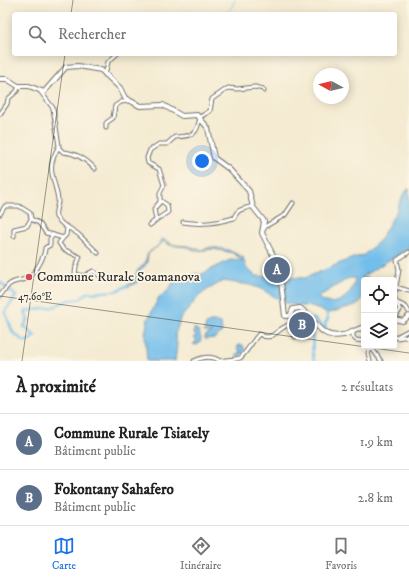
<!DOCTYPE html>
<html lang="fr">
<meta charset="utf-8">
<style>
:root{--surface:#fff;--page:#f2f2f2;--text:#222;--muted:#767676;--line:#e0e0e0;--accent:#1a73e8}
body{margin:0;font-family:"IM FELL DW Pica",serif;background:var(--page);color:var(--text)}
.controls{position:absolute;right:12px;bottom:12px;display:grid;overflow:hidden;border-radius:4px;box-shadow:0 2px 10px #0003}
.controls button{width:36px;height:36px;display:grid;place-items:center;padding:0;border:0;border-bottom:1px solid var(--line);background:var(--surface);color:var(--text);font:20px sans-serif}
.compass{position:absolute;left:313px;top:68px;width:36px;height:36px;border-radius:50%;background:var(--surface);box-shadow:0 2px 10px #0003;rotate:278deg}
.you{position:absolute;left:202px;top:161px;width:14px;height:14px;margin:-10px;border:3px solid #fff;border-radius:50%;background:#1a73e8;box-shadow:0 0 0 6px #1a73e833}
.badge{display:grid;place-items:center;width:26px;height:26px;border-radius:50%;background:var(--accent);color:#fff;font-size:13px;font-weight:700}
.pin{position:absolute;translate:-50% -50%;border:2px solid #fff;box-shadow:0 1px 4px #0006}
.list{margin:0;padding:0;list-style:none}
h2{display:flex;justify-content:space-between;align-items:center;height:52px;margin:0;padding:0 16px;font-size:17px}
h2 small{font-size:13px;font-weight:400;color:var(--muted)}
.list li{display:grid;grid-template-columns:26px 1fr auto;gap:12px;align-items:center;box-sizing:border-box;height:56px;padding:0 16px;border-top:1px solid var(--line)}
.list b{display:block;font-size:15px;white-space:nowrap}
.list p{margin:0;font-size:13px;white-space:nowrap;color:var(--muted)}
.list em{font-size:13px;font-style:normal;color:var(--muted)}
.icon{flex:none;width:22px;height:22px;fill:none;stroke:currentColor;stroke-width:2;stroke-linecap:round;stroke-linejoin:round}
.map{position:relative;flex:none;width:409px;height:361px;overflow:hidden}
.search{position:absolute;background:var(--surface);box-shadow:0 2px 10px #0003;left:12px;right:12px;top:12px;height:44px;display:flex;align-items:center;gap:10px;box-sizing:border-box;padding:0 14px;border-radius:4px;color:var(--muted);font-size:15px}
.sheet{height:164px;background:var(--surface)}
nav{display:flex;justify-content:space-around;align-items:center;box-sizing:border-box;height:56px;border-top:1px solid var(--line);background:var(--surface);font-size:11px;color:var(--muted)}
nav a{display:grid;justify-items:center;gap:2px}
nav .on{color:var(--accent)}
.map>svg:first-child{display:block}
.water{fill:#72beeb;stroke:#4e748b;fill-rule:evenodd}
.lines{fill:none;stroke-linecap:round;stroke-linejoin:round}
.stream{stroke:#72beeb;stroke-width:1}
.river{stroke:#72beeb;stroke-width:2.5}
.minor-casing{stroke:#716e65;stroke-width:5}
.major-casing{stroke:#716e65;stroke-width:6}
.minor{stroke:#fff;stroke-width:3}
.major{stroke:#fff;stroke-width:4}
.ticks{fill:none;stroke:#2b2b2b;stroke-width:1;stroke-opacity:0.45}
.poi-dot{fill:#d1495b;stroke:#fcf5e5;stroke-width:1.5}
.labels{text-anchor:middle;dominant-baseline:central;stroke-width:3.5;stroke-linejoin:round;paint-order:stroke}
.poi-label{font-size:14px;fill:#2b2b2b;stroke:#fcf5e5;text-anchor:start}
.ticks-label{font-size:10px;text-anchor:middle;fill:#2b2b2b;stroke:#fcf5e5;stroke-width:3.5;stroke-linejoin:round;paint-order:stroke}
</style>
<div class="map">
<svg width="409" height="361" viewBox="0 0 409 361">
<rect width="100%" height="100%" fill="#fcf5e5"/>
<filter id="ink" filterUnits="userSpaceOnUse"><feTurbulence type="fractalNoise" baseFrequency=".025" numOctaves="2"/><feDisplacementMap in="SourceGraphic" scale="8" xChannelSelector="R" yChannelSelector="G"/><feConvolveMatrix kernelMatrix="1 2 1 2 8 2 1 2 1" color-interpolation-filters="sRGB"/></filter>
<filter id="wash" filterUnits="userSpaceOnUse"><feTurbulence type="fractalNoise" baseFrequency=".012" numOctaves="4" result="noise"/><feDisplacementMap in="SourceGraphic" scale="16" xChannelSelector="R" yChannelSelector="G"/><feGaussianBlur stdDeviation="0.9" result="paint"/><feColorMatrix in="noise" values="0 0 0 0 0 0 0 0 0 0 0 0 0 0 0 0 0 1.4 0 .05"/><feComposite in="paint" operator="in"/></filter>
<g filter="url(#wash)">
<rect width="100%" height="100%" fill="#f4ebd2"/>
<path class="water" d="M409 188V248L363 276 364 293 359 304 329 313 308 306H298L286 303 259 288 250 285 223 281 207 290 199 296 180 319 175 335 177 344 175 361H147L145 334 148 319 159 297 167 292 175 280 182 276 186 277 197 273 200 275 230 260 243 261 233 253 213 249 196 251 188 247 170 245 164 241 148 254 147 263 140 271 137 283 127 287 126 285 133 283 138 270 145 263 148 253 158 246 162 239 174 245 189 246 201 250 212 247 228 250 243 257 246 268 256 276 305 278 350 259 364 255 379 241 396 212 403 195ZM349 278H355C354 295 333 312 318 297Z
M210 322H218L221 324 222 332 215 338 205 339V336L212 332H204L206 324Z
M194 328 199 331 201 339 200 343 196 345 193 344 197 341 194 338 196 335 194 334Z
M239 345H243L245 351 239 357 236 355 239 352 241 353 237 347Z"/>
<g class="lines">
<path class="stream" d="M224 14 230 10 235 0"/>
<path class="river" d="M0 282 16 296 5 312 13 333 24 341H28L35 336 24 326 28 320 25 312 26 311 53 307 69 300 80 299 87 293 116 291 129 285
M314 361C311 348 314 336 310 322L313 318 324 328H326L325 323 328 319 326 310"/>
</g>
</g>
<g filter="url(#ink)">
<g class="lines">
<defs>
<path id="minor" d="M105 75 108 62 117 54
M0 114 7 104 8 99 17 91 19 86
M106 128V123L113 118 115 106 121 102 130 101
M58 147 63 152C76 153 87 160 95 169
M0 214 5 206H19L30 213 31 219
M31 219 39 223 46 233 54 235
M156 220 168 212 167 205 161 201
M183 222C202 225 216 223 234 218 237 208 245 209 253 206
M150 225 156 220 154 209 160 202V193L164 185 159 169 148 163 147 158 150 150 159 144H167L175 137C192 136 197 136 200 117L210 111 212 99 228 88 237 89 255 87 263 89 264 91
M66 226 78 234 98 253
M263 230 266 226 285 215 293 203
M14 236V229L27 226 31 219
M63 238 59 243 63 249 80 257 76 266 75 274 84 276 93 271 103 278H113
M366 277 374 280
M396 287 409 291
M0 296C3 292 6 287 10 284 15 280 23 281 28 278 35 274 45 256 45 248L50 245V239L53 235 63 238 66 235 67 228C63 224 59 222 56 217 54 210 59 205 58 199 54 175 45 170 59 146L53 108 40 91
M396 302 406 307 409 312
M394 319 400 310 394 297 399 270 397 260 409 252
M353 330V337L356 340 364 341
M295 337V330L303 325
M394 338 409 330
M397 338 409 336
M371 347 381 361
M194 361C202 357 211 355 220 361
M221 361C227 359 235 360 240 358 245 355 253 340 259 334 272 342 275 331 286 326 294 322 308 324 316 327
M370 361 368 353 372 346"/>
<path id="major" d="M0 79H7L18 86H29L44 92 66 67 78 66 101 70 120 88 125 98 140 106 163 105 182 116 197 115 208 128 214 158 229 169 249 191 253 207 264 221 262 233 274 257 280 273 285 316H290L293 309 300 308C316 319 319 340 343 335 350 334 357 329 364 327
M394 319 403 321 409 316"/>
</defs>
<use href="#minor" class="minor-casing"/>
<use href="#major" class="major-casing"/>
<use href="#minor" class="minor"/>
<use href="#major" class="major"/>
</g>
</g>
<path class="ticks" d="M71 14 73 0M0 296 409 353M22 361 65 54"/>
<circle class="poi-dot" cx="29" cy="277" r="4"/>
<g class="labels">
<g class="poi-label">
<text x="37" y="277">Commune Rurale Soamanova</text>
</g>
</g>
<g class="ticks-label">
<text x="35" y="300">47.60°E</text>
</g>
</svg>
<div class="controls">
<button><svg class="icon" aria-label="locate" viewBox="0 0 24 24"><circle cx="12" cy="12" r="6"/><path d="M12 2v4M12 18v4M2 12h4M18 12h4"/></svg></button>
<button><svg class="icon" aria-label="layers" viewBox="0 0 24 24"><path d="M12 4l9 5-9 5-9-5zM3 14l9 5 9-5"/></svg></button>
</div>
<svg class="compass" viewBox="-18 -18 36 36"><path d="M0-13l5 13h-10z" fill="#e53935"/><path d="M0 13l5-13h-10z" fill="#767676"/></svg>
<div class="you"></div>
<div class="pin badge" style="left:277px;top:270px;background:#5c6f8a">A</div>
<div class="pin badge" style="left:302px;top:325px;background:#5c6f8a">B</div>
<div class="search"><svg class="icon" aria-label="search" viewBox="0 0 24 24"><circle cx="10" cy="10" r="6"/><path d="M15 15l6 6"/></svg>Rechercher</div>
</div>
<section class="sheet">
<h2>À proximité<small>2 résultats</small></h2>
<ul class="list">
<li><span class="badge" style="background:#5c6f8a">A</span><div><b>Commune Rurale Tsiately</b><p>Bâtiment public</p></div><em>1.9 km</em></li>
<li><span class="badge" style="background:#5c6f8a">B</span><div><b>Fokontany Sahafero</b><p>Bâtiment public</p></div><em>2.8 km</em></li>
</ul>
</section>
<nav>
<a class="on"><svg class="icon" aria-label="map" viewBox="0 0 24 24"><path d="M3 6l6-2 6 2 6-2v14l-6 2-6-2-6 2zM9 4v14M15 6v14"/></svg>Carte</a>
<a><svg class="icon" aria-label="directions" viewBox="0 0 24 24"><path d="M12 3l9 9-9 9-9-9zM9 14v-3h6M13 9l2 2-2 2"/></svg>Itinéraire</a>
<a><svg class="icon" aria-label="saved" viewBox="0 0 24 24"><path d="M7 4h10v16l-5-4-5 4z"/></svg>Favoris</a>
</nav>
